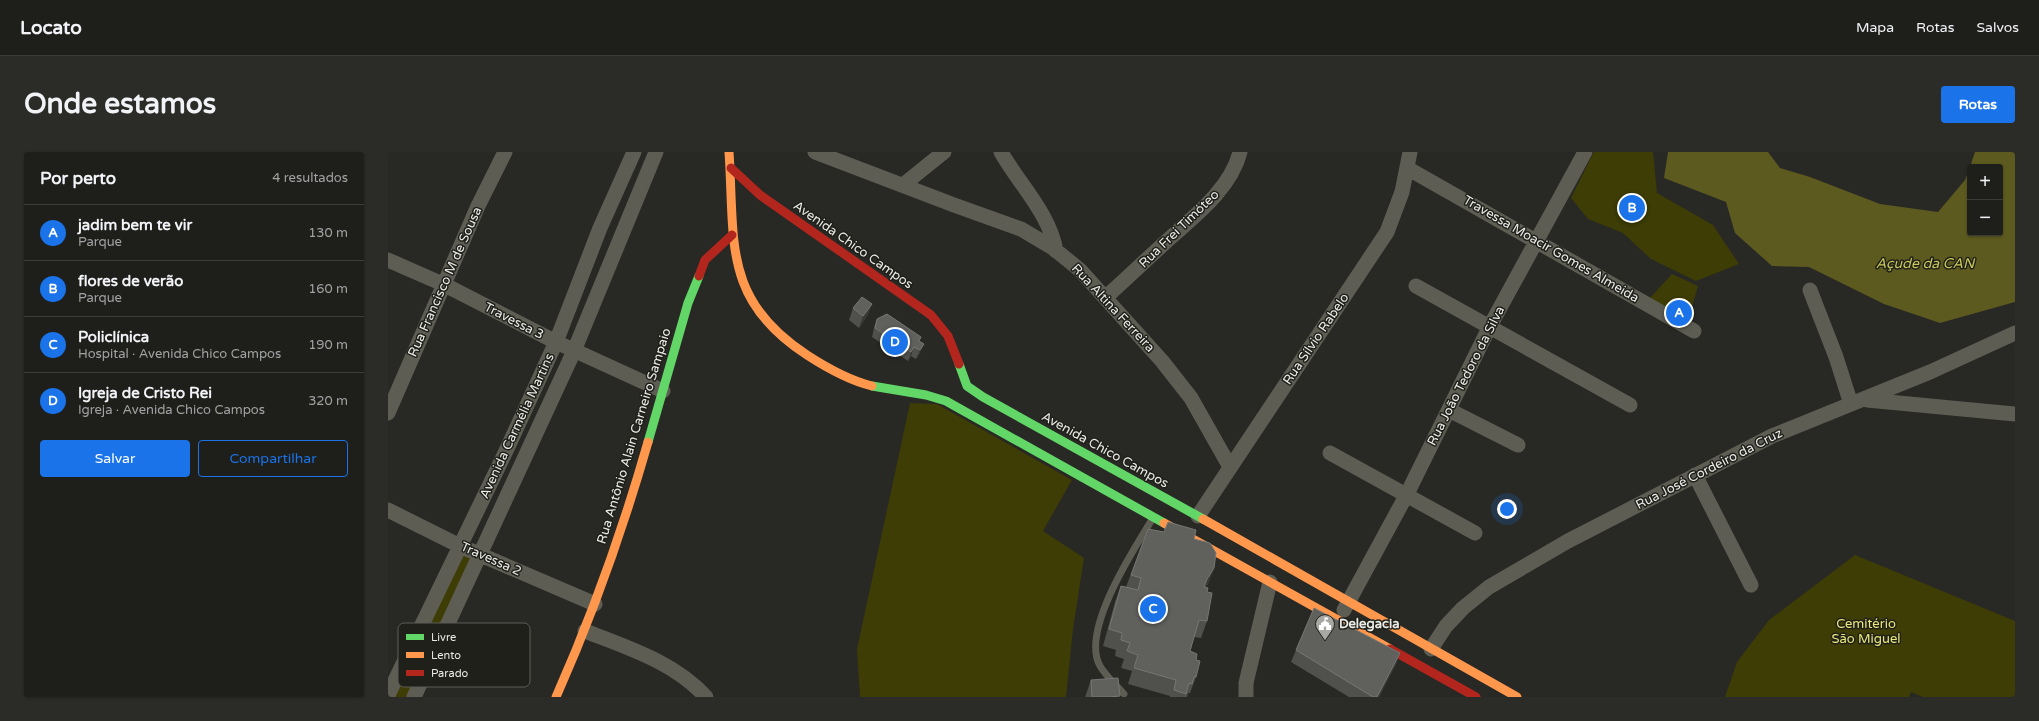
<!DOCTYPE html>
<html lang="pt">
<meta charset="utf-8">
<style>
:root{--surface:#1e1e1b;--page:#2b2b28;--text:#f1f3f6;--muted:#a1a2a3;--line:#3c3c3a;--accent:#1a73e8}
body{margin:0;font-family:"Varela Round",sans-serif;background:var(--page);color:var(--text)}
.controls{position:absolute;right:12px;top:12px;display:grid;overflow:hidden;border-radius:4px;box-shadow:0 1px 3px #0004}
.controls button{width:36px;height:36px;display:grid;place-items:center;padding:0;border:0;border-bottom:1px solid var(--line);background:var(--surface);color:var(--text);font:20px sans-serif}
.you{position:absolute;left:1119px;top:357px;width:14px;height:14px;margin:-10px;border:3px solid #fff;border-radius:50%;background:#1a73e8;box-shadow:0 0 0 6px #1a73e833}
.badge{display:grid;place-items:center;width:26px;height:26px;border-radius:50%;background:var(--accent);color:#fff;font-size:13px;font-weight:700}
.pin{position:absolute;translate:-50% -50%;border:2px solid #fff;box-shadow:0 1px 4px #0006}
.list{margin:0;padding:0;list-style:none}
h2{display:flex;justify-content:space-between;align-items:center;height:52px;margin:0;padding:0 16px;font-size:17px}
h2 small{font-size:13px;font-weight:400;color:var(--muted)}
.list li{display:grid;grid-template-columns:26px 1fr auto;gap:12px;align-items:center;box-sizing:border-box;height:56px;padding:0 16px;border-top:1px solid var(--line)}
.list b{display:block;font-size:15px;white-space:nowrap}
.list p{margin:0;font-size:13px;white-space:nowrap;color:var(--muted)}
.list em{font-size:13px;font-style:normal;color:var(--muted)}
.actions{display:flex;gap:8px;padding:12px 16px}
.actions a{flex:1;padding:9px 0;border:1px solid var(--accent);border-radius:4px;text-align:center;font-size:14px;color:var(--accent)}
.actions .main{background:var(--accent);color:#fff}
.map{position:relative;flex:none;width:1627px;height:545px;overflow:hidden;border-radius:4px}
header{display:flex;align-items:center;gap:24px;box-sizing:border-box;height:56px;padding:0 20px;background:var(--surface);border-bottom:1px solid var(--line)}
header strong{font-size:19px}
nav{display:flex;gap:22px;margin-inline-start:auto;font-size:14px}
.intro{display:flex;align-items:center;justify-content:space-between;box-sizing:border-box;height:96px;padding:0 24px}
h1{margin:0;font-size:28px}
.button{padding:10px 18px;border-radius:4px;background:var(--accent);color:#fff;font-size:14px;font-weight:700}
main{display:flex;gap:24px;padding:0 24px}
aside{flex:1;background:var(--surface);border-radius:4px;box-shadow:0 1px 3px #0004}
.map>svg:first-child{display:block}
.green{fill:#3e3d05}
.water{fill:#5c5a1f}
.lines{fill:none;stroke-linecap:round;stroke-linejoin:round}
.lane{stroke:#5d5d53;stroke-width:7}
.street{stroke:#5d5d53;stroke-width:15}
.fast{stroke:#63d668;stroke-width:9}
.slow{stroke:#ff974d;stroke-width:9}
.jam{stroke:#b3261e;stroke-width:9}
.wall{fill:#50514d}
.shaded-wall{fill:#393935}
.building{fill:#60615d;stroke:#767773}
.labels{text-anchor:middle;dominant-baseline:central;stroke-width:3;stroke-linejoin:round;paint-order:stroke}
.street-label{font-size:13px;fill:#ebebe7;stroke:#1f201a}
.poi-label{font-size:13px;font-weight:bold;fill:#ebebe7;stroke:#1f201a;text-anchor:start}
.park-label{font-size:13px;fill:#ebe979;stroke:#1f201a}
.water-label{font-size:14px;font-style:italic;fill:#cac857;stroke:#1f201a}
.key{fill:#1f201a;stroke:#5c5d58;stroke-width:1}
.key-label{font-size:11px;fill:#ebebe7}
</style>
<header>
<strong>Locato</strong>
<nav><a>Mapa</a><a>Rotas</a><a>Salvos</a></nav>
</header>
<div class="intro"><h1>Onde estamos</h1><a class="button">Rotas</a></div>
<main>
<aside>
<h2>Por perto<small>4 resultados</small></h2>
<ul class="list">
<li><span class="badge">A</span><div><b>jadim bem te vir</b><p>Parque</p></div><em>130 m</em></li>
<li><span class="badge">B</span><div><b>flores de verão</b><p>Parque</p></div><em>160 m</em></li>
<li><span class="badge">C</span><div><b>Policlínica</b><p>Hospital · Avenida Chico Campos</p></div><em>190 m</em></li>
<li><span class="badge">D</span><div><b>Igreja de Cristo Rei</b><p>Igreja · Avenida Chico Campos</p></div><em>320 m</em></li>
</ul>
<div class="actions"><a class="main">Salvar</a><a>Compartilhar</a></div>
</aside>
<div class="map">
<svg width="1627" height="545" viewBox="0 0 1627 545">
<rect width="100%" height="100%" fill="#282824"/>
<path class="green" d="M1206 0H1265L1269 41 1325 73 1351 112 1308 129 1263 107 1235 81 1200 67 1183 46Z
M1284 122 1310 134 1298 175 1261 147Z
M522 251 549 252 684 328 655 379 696 406 685 477 678 545H472L469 497Z
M72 394 92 403 26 545H0Z
M1467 403 1627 469V545H1535L1523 540 1521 545H1337L1349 510 1381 468Z"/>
<path class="water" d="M1280 0H1380L1392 16 1422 25 1492 52 1550 60 1577 28 1582 15V81H1612V15H1582L1587 0H1627V150L1552 171 1496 152 1421 115 1384 114 1347 81 1338 50 1276 26Z"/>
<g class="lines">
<path class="lane" d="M736 542C728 533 718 524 712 514 692 479 746 397 765 366"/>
<path class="street" d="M427 0 566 53 633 77 665 96 692 118 774 209 803 246 842 315
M613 0C631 32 662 62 668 99
M1019 16 1306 179
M515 33 556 0
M0 108 57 133 168 190 275 239
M1028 134 1242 253
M1422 138 1448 205 1463 252
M718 145C739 126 760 106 781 87 808 63 843 36 852 0
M1479 248 1627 262
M1061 258 1130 293
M0 261 90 54 117 0
M942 301 1087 381
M1307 323 1363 433
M0 358 72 394 207 452
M810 364 999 80 1014 40 1022 0
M956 458 1019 342 1102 174 1197 0
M197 479C240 496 286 510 318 545
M1043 497 1058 474 1075 456 1101 435 1180 389 1384 284 1542 220 1627 181
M0 543 118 299 168 190 212 76 246 0
M26 545 186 199 268 0
M858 545V531L882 430"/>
<path class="fast" d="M571 212 579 234 595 245 815 367
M484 234 538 243 558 249 776 371
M260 290 300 151 311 124"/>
<path class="slow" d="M341 0C347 89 334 148 419 203 439 216 460 228 484 234
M815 367 1129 545
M776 371 1002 497
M168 545C205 462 235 377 260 290"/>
<path class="jam" d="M343 16 372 43 543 163 560 184 571 212
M311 124 317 108 344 83
M1002 497 1088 545"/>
</g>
<path class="wall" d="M484 152 479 164 471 176 461 168 465 156Z
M489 167 531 189 532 201 528 207 523 204 520 209 484 185 486 176Z
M760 377 806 387 826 416 820 432 818 435 819 440V469L813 486 806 485 802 499 808 508V525L802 541H800L799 545H782V544L740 532 744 519 733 516 736 507 727 504 728 498 715 494 727 450 733 434 738 435Z
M908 498 1012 501 1008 512 991 545H961L903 510Z
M703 528 731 545H697Z"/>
<path class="shaded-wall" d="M484 152 479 164 471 176 475 164Z
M536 192 532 201 528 207 532 198Z
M526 195 523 204 520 209 523 200Z
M826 416 820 432 813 443 819 427Z
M1012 501 1008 512 991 545H989Z"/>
<path class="building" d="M474 145 484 152 475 164 465 156Z
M499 162 533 185 531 189 536 192 532 198 526 195 523 200 487 176 489 167Z
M780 370 808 378 806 387 822 391 828 401 826 416 819 427 816 435 820 436 819 440 824 441 819 469 811 468 802 499 809 502 808 508 812 509 808 525H806L804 532 801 531 798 542 786 538 788 528 746 516 750 503 739 499 742 491 733 488 734 481 721 477 733 434 750 438 753 426 743 423 760 377 776 380Z
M926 456 1012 501 989 545H985L908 498Z
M730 526 732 544 721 545H704L703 528Z"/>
<defs>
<symbol id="civic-pin" viewBox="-11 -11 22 30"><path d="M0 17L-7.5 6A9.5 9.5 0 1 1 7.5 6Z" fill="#a7a7a3" stroke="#1f201a"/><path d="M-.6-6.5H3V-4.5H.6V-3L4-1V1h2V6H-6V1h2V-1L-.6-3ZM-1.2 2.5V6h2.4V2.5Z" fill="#fff"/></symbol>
</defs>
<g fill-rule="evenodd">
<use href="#civic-pin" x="926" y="461" width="22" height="30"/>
</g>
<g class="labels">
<g class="street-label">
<text transform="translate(791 77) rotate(-44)">Rua Frei Timóteo</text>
<text transform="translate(465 93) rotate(35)">Avenida Chico Campos</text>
<text transform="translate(1163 97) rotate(30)">Travessa Moacir Gomes Almeida</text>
<text transform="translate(57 130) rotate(-66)">Rua Francisco M de Sousa</text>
<text transform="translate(725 156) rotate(47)">Rua Altina Ferreira</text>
<text transform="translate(126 169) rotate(27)">Travessa 3</text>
<text transform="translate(928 187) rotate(-56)">Rua Sílvio Rabelo</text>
<text transform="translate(1078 224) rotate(-63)">Rua João Tedoro da Silva</text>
<text transform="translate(129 274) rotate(-65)">Avenida Carmélia Martins</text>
<text transform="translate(246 284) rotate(-73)">Rua Antônio Alain Carneiro Sampaio</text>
<text transform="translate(717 298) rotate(29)">Avenida Chico Campos</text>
<text transform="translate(1321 317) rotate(-27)">Rua José Cordeiro da Cruz</text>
<text transform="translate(103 407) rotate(24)">Travessa 2</text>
</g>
<g class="poi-label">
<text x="951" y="472">Delegacia</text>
</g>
<g class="park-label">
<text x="1478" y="472">Cemitério<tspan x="1478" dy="15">São Miguel</tspan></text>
</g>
<g class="water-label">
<text x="1537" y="111">Açude da CAN</text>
</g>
</g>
<rect x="10" y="471" width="132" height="64" rx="6" class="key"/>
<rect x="18" y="482" width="18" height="6" fill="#63d668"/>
<rect x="18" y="500" width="18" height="6" fill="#ff974d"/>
<rect x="18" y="518" width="18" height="6" fill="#b3261e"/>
<g class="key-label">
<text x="43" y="489">Livre</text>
<text x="43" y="507">Lento</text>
<text x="43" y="525">Parado</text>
</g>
</svg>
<div class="controls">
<button>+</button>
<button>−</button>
</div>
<div class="you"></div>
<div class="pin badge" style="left:1291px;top:161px">A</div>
<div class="pin badge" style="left:1244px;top:56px">B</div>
<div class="pin badge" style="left:765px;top:457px">C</div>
<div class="pin badge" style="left:507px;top:190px">D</div>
</div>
</main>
